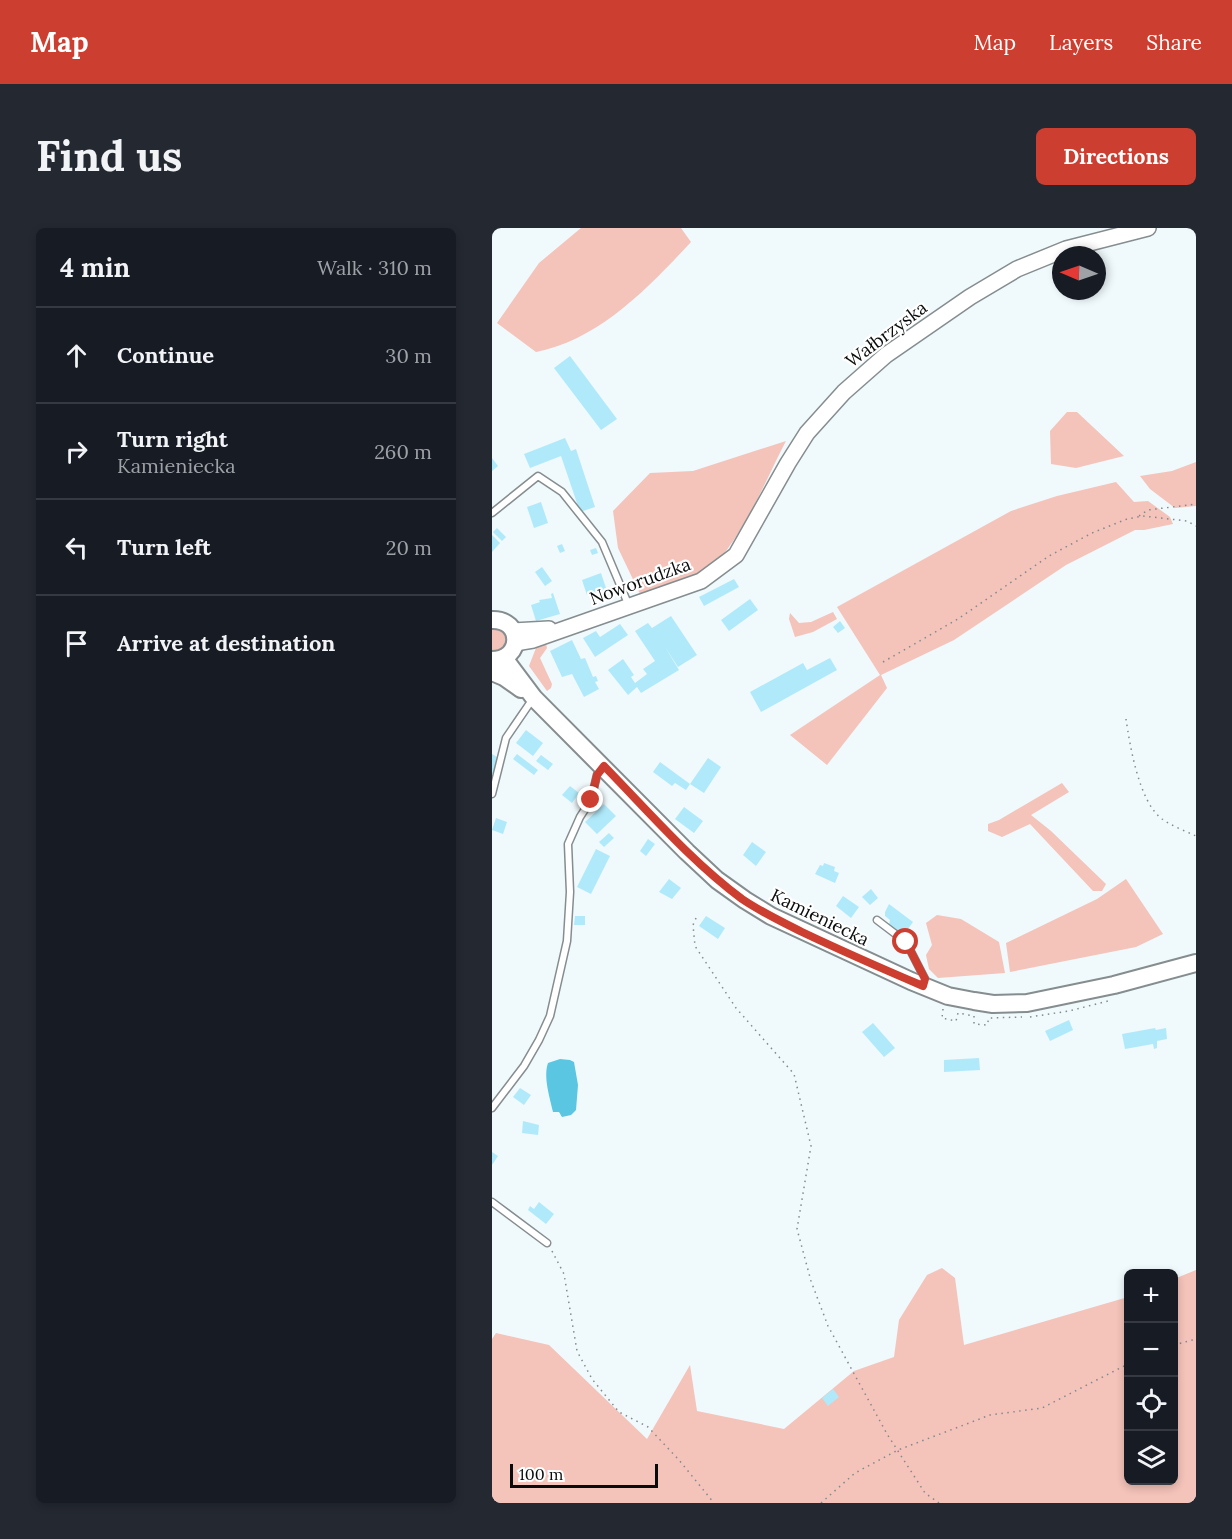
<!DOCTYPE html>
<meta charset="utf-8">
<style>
:root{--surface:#171b24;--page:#242831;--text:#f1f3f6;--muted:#9ea1a6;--line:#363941;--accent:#cc3f30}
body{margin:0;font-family:Lora,serif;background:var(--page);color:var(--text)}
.controls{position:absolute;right:18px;bottom:18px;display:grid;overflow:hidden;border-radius:9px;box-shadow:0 3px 9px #0003}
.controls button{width:54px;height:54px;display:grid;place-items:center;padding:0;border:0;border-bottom:2px solid var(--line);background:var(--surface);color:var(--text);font:30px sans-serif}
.compass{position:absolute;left:560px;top:18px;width:54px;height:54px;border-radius:50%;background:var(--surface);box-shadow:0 3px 9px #0003;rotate:272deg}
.scale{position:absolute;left:18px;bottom:15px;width:148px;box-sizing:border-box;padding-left:6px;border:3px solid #090c0d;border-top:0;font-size:16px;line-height:21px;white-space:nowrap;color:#090c0d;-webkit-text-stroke:4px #fff;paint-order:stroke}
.stop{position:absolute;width:18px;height:18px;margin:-14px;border:4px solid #cc3f30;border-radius:50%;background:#fff}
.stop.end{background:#cc3f30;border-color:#fff;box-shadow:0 2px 6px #0008}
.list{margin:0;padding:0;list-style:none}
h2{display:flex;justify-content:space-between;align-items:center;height:78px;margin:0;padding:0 24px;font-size:26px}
h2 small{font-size:20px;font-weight:400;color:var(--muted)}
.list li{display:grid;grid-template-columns:39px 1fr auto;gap:18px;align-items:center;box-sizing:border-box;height:96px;padding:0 24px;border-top:2px solid var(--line)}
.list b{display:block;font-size:22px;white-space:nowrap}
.list p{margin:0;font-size:20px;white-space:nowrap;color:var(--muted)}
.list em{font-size:20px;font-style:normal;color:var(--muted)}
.icon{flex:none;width:33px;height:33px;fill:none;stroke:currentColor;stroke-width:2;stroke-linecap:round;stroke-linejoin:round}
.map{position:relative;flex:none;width:704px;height:1275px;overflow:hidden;border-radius:9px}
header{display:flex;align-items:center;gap:36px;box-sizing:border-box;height:84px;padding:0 30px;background:var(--accent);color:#fff}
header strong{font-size:28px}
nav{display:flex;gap:33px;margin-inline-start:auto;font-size:21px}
.intro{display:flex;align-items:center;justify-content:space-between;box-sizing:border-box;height:144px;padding:0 36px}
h1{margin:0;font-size:42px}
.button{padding:15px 27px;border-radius:9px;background:var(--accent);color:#fff;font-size:21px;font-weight:700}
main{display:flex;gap:36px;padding:0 36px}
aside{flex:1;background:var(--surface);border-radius:9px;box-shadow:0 3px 9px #0003}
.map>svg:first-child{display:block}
.green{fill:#f4c3ba}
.water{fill:#5bc6e2}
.building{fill:#b0eafa}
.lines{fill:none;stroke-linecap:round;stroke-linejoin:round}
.service-casing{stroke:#858d8f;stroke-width:9}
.tertiary-casing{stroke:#858d8f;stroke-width:18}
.secondary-casing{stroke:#858d8f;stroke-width:20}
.path{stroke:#83898c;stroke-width:1.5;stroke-dasharray:1.5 4.5;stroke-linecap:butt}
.service{stroke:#fff;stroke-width:6}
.tertiary{stroke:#fff;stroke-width:15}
.secondary{stroke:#fff;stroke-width:16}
.route{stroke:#cc3f30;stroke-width:8}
.labels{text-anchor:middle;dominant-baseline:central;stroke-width:4.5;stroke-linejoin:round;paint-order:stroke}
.street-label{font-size:18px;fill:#090c0d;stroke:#fff}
</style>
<header>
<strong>Map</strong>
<nav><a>Map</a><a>Layers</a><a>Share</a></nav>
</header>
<div class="intro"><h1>Find us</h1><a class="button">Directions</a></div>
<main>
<aside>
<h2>4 min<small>Walk · 310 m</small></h2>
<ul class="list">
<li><svg class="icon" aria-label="ahead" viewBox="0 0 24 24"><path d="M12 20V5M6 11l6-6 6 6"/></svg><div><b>Continue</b></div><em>30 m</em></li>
<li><svg class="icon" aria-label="right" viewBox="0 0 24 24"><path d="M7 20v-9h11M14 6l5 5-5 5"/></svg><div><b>Turn right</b><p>Kamieniecka</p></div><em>260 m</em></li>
<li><svg class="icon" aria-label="left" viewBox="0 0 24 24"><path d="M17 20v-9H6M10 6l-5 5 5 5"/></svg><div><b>Turn left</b></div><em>20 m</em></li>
<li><svg class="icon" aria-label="arrive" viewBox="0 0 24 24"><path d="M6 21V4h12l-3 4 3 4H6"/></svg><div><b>Arrive at destination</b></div></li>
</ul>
</aside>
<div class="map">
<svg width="704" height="1275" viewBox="0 0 704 1275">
<rect width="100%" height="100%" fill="#f0f9fc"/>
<path class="green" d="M89 0H189L199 14C157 59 107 112 44 124L5 95 47 35Z
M575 184H585L632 228 584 240 559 236 558 203Z
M294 213C275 249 246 321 214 343 196 354 169 361 148 366L126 320 121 283 158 245 201 243Z
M704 234V278L683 280 658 261 648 248 680 243Z
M624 254 642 274 656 273 678 289 681 296 652 302H643L574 337 462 412 389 447 395 460 335 537 298 507 388 447 345 379 519 283 565 268Z
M341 384 345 391 321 404 303 409 297 391 298 385 307 395 319 394Z
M2 400 10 402 15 408V416L10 423H0V401Z
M54 416 55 420 48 430 60 456 59 460 55 463 37 438 44 420Z
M570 555 577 564 539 587 559 603 614 656 610 663H601L538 596 510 609 496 603V596L507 592Z
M634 651 671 706 644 719 518 744 514 715 605 671Z
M445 687 469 691 507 714 513 745 446 750 437 741 434 727 440 717 434 695Z
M450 1040 463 1050 472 1117 636 1069V1252H682V1051L704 1042V1275H0V1111L4 1105 57 1117 155 1211 198 1137 205 1183 292 1201 362 1143 402 1129 407 1092 435 1047Z"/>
<path class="water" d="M68 831 78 832 82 834 86 857 84 882 79 887 70 889 67 884H61C58 870 51 849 56 835Z"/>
<path class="building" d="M78 128 125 191 109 202 62 140Z
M73 210 79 223 84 221 103 279 88 284 69 228 38 240 32 226Z
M0 230 6 238 0 243Z
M49 274 56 295 42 300 35 279Z
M5 300 14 309 10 313 1 304Z
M0 307 8 315 0 324Z
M70 316 73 323 68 325 65 318Z
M104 320 106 325 100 327 98 322Z
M50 339 60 353 53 358 43 344Z
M109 345 115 363 95 367 90 352Z
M242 351 247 359 212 378 207 369Z
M61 365 68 386 44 393 39 377 48 374 47 372 60 370 59 366Z
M258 371 266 382 237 403 229 392Z
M179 388 205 427 186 439 173 419 187 442 149 465 145 459 136 467 116 442 131 431 142 447 139 449 143 455 155 446 151 441 163 433 143 403 156 395 160 400Z
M348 393 353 400 346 405 341 399Z
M128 396 136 407 103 429 91 410 104 403 108 409Z
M80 412 89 431 93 430 101 449 104 448 106 453 103 454 107 461 92 469 80 446 70 449 58 423Z
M338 430 345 442 269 484 258 464 311 435 315 442Z
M34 502 51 515 41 528 24 515Z
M0 526 5 529 1 546H0Z
M25 526 46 542 42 547 21 531Z
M49 527 61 536 56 542 44 533Z
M216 530 229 539 212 565 198 556 194 562 183 555 180 558 161 544 168 534 198 556Z
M78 558 87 565 80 575 70 567Z
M112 576 124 588 105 606 93 594Z
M192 579 211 593 202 605 183 591Z
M4 590 15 594 11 606 0 602Z
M117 605 122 610 112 619 107 614Z
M156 611 163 616 154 628 148 623Z
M260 614 274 624 264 638 251 627Z
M104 621 118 628 99 666 85 659Z
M332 635 343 639 342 643 347 645 343 655 323 646 328 637 331 638Z
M177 651 189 660 180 671 167 664Z
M379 661 386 670 378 677 370 669Z
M351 668 367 679 359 690 344 678Z
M397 676 421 694 411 708 397 697 398 692 393 688V684Z
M83 688H93V697H82Z
M214 688 233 700 226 711 207 698Z
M577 792 581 802 558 813 553 803Z
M381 795 403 820 392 829 370 804Z
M663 800 664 802 674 800 675 811 665 813V820L662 821 661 816 633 821 630 806Z
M487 830 488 842 452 844V832Z
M28 860 39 867 32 877 21 869Z
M31 893 47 897 46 907 30 905Z
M0 924 6 928 0 937Z
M47 974 62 986 54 996 36 982 38 978 42 981Z
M341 1161 347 1169 336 1178 330 1170Z"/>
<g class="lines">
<defs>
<path id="service" d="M0 285 46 248 70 264 110 314 137 378
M0 566 14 510 40 472
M385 692 414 714 433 751 432 755
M0 880 32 838 47 812 58 788 75 713 78 664 76 616 88 589 99 572 105 547 110 541
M0 974 55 1015"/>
<path id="tertiary" d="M21 403 57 401
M23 415 41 412 209 353 244 327 296 235 315 205 352 164 394 127 478 69 525 41 574 21 656 0"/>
<path id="secondary" d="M0 392C31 391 31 432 0 432
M12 430 42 470 195 624 225 652 253 672 279 688 419 753 456 768 482 773 501 776 535 775 622 757 704 735
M0 444 12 449 29 461"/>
</defs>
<use href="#service" class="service-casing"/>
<use href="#tertiary" class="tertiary-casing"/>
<use href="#secondary" class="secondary-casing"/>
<path class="path" d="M647 288 656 282 704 276
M391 434 466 391 557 328 600 305 635 291 651 288 695 293 704 298
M634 491C638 518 647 574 670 591 680 598 693 603 704 608
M204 690 201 697 203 718 244 780 302 846 319 918 305 1001 319 1053 336 1098 395 1206 433 1265 447 1275
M451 781 450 790 464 793 466 785 482 788V796L495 797 497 790 530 789
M538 789 577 783 616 773
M60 1023 72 1046 85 1123 100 1151 127 1184 156 1199 187 1232 222 1275
M682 1117 704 1111
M329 1275 363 1245 406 1222 498 1187 550 1180 636 1136"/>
<use href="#service" class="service"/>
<use href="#tertiary" class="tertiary"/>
<use href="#secondary" class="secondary"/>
</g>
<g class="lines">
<path class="route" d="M99 572 105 547 112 538C157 584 199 633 250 671 269 684 290 694 310 704 350 723 391 741 431 758L433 751 414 714"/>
</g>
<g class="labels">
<g class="street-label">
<text transform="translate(394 106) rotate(-37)">Wałbrzyska</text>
<text transform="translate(148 353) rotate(-20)">Noworudzka</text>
<text transform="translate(328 689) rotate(26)">Kamieniecka</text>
</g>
</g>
</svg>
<div class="controls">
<button>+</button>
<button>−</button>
<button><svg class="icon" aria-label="locate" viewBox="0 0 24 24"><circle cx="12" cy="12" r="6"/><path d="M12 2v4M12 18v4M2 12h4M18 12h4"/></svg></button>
<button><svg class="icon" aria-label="layers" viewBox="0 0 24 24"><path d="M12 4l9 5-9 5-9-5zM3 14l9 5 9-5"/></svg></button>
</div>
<svg class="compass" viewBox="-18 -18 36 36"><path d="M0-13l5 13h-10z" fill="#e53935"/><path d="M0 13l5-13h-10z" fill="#9ea1a6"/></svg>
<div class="scale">100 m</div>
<div class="stop" style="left:414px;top:714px"></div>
<div class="stop end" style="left:99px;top:572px"></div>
</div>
</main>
